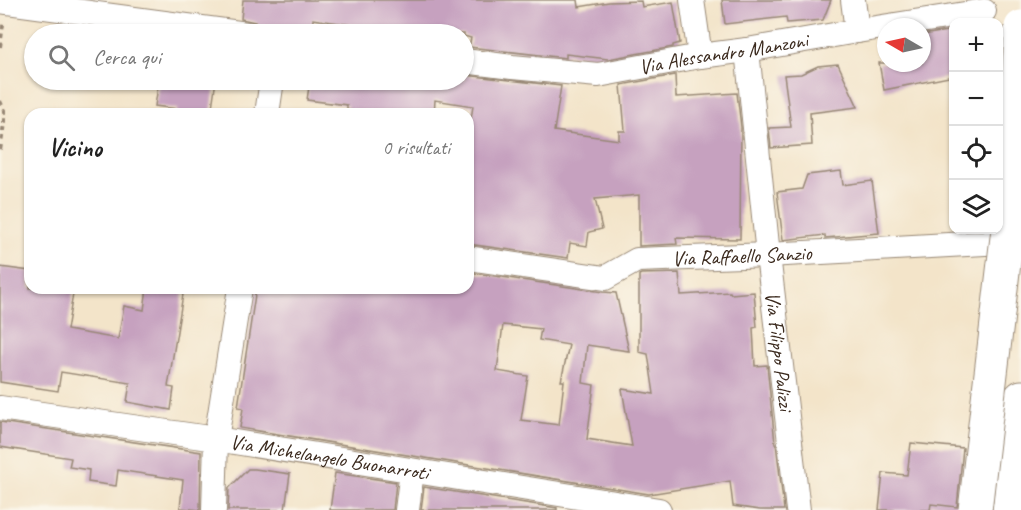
<!DOCTYPE html>
<html lang="it">
<meta charset="utf-8">
<style>
:root{--surface:#fff;--page:#f2f2f2;--text:#222;--muted:#767676;--line:#e0e0e0}
body{margin:0;font-family:Caveat,sans-serif;background:var(--page);color:var(--text)}
.controls{position:absolute;right:18px;top:18px;display:grid;overflow:hidden;border-radius:12px;box-shadow:0 2px 4px #0004}
.controls button{width:54px;height:54px;display:grid;place-items:center;padding:0;border:0;border-bottom:2px solid var(--line);background:var(--surface);color:var(--text);font:30px sans-serif}
.compass{position:absolute;left:877px;top:18px;width:54px;height:54px;border-radius:50%;background:var(--surface);box-shadow:0 2px 4px #0004;rotate:279deg}
.list{margin:0;padding:0;list-style:none}
h2{display:flex;justify-content:space-between;align-items:center;height:78px;margin:0;padding:0 24px;font-size:26px}
h2 small{font-size:20px;font-weight:400;color:var(--muted)}
.icon{flex:none;width:33px;height:33px;fill:none;stroke:currentColor;stroke-width:2;stroke-linecap:round;stroke-linejoin:round}
.map{position:relative;flex:none;width:1021px;height:510px;overflow:hidden}
.search{position:absolute;background:var(--surface);box-shadow:0 2px 4px #0004;left:24px;top:24px;width:450px;height:66px;display:flex;align-items:center;gap:15px;box-sizing:border-box;padding:0 21px;border-radius:33px;color:var(--muted);font-size:22px}
.panel{position:absolute;background:var(--surface);box-shadow:0 2px 4px #0004;left:24px;top:108px;width:450px;height:186px;border-radius:18px}
.map>svg:first-child{display:block}
.building{fill:#c6a1bf;fill-rule:evenodd}
.lines{fill:none;stroke-linecap:round;stroke-linejoin:round}
.street-casing{stroke:#978774;stroke-width:26}
.highway-casing{stroke:#978774;stroke-width:35}
.path{stroke:#978774;stroke-width:4;stroke-dasharray:4.5 4.5;stroke-linecap:butt}
.street{stroke:#fff;stroke-width:24}
.highway{stroke:#fff;stroke-width:33}
.highway-bridge-casing{stroke:#978774;stroke-width:35;stroke-linecap:butt}
.highway-bridge{stroke:#fff;stroke-width:33}
.labels{text-anchor:middle;dominant-baseline:central;stroke-width:4.5;stroke-linejoin:round;paint-order:stroke}
.street-label{font-size:21px;fill:#3b2a1e;stroke:#fbf7ec}
</style>
<div class="map">
<svg width="1021" height="510" viewBox="0 0 1021 510">
<rect width="100%" height="100%" fill="#fbf7ec"/>
<filter id="ink" filterUnits="userSpaceOnUse"><feTurbulence type="fractalNoise" baseFrequency=".0167" numOctaves="2"/><feDisplacementMap in="SourceGraphic" scale="12" xChannelSelector="R" yChannelSelector="G"/><feConvolveMatrix kernelMatrix="1 2 1 2 8 2 1 2 1" color-interpolation-filters="sRGB"/></filter>
<filter id="wash" filterUnits="userSpaceOnUse"><feTurbulence type="fractalNoise" baseFrequency=".008" numOctaves="4" result="noise"/><feDisplacementMap in="SourceGraphic" scale="24" xChannelSelector="R" yChannelSelector="G"/><feGaussianBlur stdDeviation="1.35" result="paint"/><feColorMatrix in="noise" values="0 0 0 0 0 0 0 0 0 0 0 0 0 0 0 0 0 1.4 0 .05"/><feComposite in="paint" operator="in"/></filter>
<g filter="url(#wash)">
<rect width="100%" height="100%" fill="#f3e4c9"/>
<g id="blocks">
<path class="building" d="M243 0H578L579 7 609 2 641 1 642 7 673 2 680 43 673 45V47L608 59 566 54V58L469 47 471 38 464 36V34H412L313 19 312 34H261L260 28 255 22 241 19Z
M722 0H831L823 20 787 23 786 17 725 24Z
M954 30V76L884 90 879 63H922V35Z
M838 64 858 107 810 113 812 145 771 148 769 128 791 127 784 75 801 74 818 66Z
M465 75 561 86 554 131 619 140V131H625L621 85 675 75 676 97 737 93 741 127 740 239 676 238 677 244 639 246V195L595 199 602 229 589 232 587 246 570 243 568 258 468 244V138L473 106 435 100 434 114H380L347 110V105L307 100 310 80H464Z
M159 80H216L211 114H176L177 109 155 106Z
M841 171 843 185 872 181 879 233 825 238V235L783 240 777 192 802 189 807 175Z
M0 267 30 271V288H74L67 330 118 339 124 306 144 310 147 288H184L168 387 174 388 171 410 127 402 130 383 61 372 58 391 0 382Z
M468 272 603 292 616 293 629 351 587 345 583 383 594 385 587 439 632 446 622 389 654 394 648 354 639 352V275L641 274 679 273 681 295 730 292 731 294 754 292 757 327 753 328 755 366 767 365 775 443H776L784 510H760L733 506 730 481 649 494 240 428 243 408 238 407 256 288H468ZM503 325 541 329 539 340 569 345 561 381H564L559 425 521 420 528 376 497 371Z
M0 422 201 452 200 510 180 508 183 480 118 470 116 486 88 482 89 470 69 467 71 458 0 447Z
M911 443 963 448 957 507 931 504 930 510H879L883 473 907 475Z
M248 469H255L290 474 285 510H228L229 488Z
M335 473 396 482 393 510H330Z
M424 487 557 508V510H421Z"/>
</g>
</g>
<g filter="url(#ink)">
<use href="#blocks" fill-opacity="0" stroke="#978774" stroke-width="1.5"/>
<g class="lines">
<defs>
<g id="street">
<path d="M692 0 700 56"/>
<path d="M853 0 857 31"/>
<path d="M0 1 247 34"/>
<path id="s1" d="M747 50 768 255 798 510"/>
<path id="s2" d="M464 61 512 67 598 75 700 56 747 50 857 31 984 11"/>
<path d="M267 114 272 80"/>
<path id="s3" d="M468 258 605 278 637 260 768 255 1021 241"/>
<path id="s4" d="M0 408 216 439 659 510"/>
<path d="M214 510 216 439 240 288"/>
<path d="M407 510 412 471"/>
</g>
<path id="highway" d="M1009 510 1021 397"/>
</defs>
<use href="#street" class="street-casing"/>
<use href="#highway" class="highway-casing"/>
<path class="path" d="M0 47 3 24
M0 101 4 110V123L0 151"/>
<use href="#street" class="street"/>
<use href="#highway" class="highway"/>
<defs>
<path id="highway-bridge" d="M975 510 1013 186 1021 27"/>
</defs>
<use href="#highway-bridge" class="highway-bridge-casing"/>
<use href="#highway-bridge" class="highway-bridge"/>
</g>
</g>
<g class="labels">
<g class="street-label">
<text stroke="none"><textPath href="#s2" startOffset="262">Via Alessandro Manzoni</textPath></text>
<text stroke="none"><textPath href="#s3" startOffset="280">Via Raffaello Sanzio</textPath></text>
<text stroke="none"><textPath href="#s1" startOffset="303">Via Filippo Palizzi</textPath></text>
<text stroke="none"><textPath href="#s4" startOffset="333">Via Michelangelo Buonarroti</textPath></text>
</g>
</g>
</svg>
<div class="controls">
<button>+</button>
<button>−</button>
<button><svg class="icon" aria-label="locate" viewBox="0 0 24 24"><circle cx="12" cy="12" r="6"/><path d="M12 2v4M12 18v4M2 12h4M18 12h4"/></svg></button>
<button><svg class="icon" aria-label="layers" viewBox="0 0 24 24"><path d="M12 4l9 5-9 5-9-5zM3 14l9 5 9-5"/></svg></button>
</div>
<svg class="compass" viewBox="-18 -18 36 36"><path d="M0-13l5 13h-10z" fill="#e53935"/><path d="M0 13l5-13h-10z" fill="#767676"/></svg>
<div class="search"><svg class="icon" aria-label="search" viewBox="0 0 24 24"><circle cx="10" cy="10" r="6"/><path d="M15 15l6 6"/></svg>Cerca qui</div>
<section class="panel">
<h2>Vicino<small>0 risultati</small></h2>
<ul class="list">
</ul>
</section>
</div>
